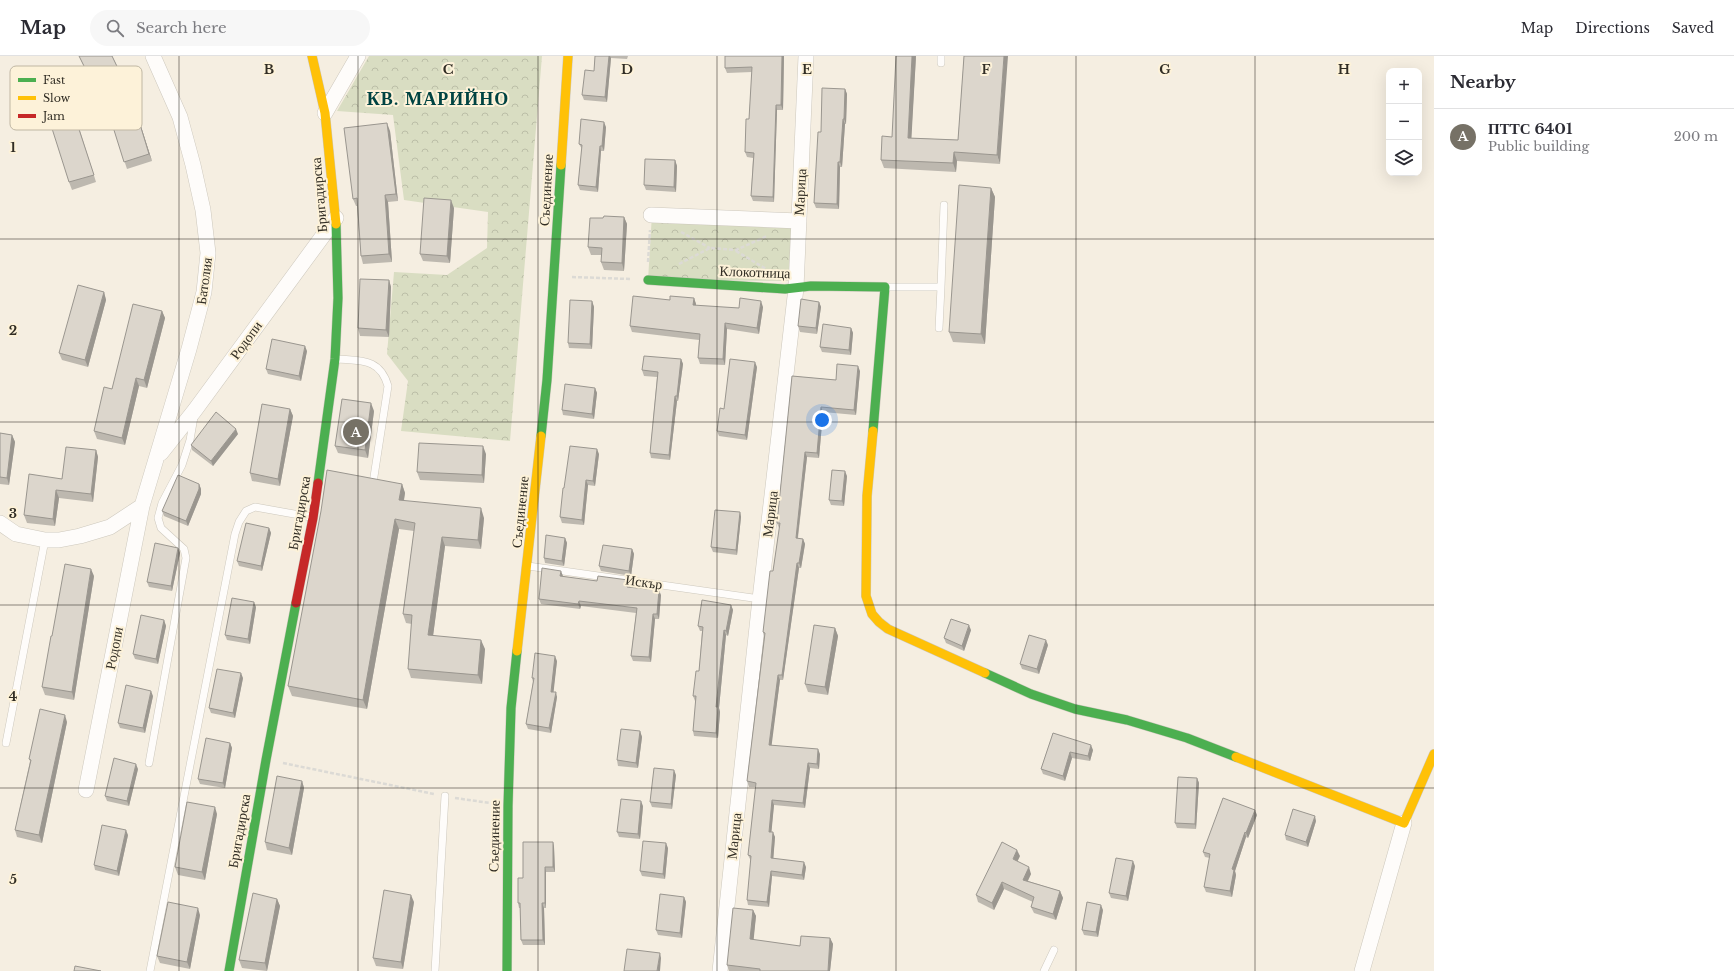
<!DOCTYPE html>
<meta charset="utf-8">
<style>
:root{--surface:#fff;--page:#f7f7f7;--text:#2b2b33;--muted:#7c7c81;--line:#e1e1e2;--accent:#767166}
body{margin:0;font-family:"Libre Baskerville",serif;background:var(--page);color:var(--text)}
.controls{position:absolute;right:12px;top:12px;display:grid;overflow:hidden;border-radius:8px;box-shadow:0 4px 16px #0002}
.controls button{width:36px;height:36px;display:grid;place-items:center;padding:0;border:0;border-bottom:1px solid var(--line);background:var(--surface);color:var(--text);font:20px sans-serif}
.you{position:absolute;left:822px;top:364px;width:14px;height:14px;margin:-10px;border:3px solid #fff;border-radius:50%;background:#1a73e8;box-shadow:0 0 0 6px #1a73e833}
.badge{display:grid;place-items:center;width:26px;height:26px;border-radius:50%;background:var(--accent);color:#fff;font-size:13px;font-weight:700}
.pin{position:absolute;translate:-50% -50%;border:2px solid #fff;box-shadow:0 1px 4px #0006}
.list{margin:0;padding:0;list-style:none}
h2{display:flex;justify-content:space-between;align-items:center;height:52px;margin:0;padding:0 16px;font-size:17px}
h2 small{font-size:13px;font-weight:400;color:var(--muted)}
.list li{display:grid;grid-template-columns:26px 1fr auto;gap:12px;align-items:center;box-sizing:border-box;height:56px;padding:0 16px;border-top:1px solid var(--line)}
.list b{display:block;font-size:15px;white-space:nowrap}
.list p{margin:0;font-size:13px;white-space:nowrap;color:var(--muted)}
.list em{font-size:13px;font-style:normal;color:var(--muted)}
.icon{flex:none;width:22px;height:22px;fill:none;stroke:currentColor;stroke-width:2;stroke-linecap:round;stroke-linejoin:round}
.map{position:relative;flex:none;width:1434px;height:915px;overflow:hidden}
header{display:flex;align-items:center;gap:24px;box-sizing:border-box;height:56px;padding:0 20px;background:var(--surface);border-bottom:1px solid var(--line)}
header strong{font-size:19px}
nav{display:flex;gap:22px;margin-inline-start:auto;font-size:14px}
.search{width:280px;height:36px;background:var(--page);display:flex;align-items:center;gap:10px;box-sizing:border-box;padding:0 14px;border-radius:22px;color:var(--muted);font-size:15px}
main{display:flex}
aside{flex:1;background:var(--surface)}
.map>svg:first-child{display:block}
.park{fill:url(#park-crowns)}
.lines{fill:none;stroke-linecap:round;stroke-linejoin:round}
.lane-casing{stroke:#cdc8bd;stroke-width:8}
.street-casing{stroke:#cdc8bd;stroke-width:16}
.fast-casing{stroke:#cdc8bd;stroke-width:10}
.slow-casing{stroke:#cdc8bd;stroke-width:10}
.jam-casing{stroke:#cdc8bd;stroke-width:10}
.path{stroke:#dcdad5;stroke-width:2.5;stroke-dasharray:4 2;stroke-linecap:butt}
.lane{stroke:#fefcfa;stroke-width:7}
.street{stroke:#fefcfa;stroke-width:15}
.fast{stroke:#4caf50;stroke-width:9}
.slow{stroke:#ffc107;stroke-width:9}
.jam{stroke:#c62828;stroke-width:9}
.wall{fill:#bdb8af}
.shaded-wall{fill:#9a968f}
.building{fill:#dcd6cc;stroke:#9a968f}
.grid{fill:none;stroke:#312d24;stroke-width:1;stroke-opacity:0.55}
.labels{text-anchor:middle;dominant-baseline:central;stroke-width:4;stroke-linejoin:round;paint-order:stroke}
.street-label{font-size:14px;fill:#312d24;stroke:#fdf2d9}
.district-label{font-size:18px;font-weight:bold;letter-spacing:1px;fill:#004342;stroke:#fdf2d9}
.key{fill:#fdf2d9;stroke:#c0b7a3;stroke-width:1}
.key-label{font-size:11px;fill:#312d24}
.grid-label{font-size:13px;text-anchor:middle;font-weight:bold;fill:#312d24;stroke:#fdf2d9;stroke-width:4;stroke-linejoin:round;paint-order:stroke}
</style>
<header>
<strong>Map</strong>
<div class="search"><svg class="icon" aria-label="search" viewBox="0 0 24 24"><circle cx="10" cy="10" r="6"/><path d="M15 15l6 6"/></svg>Search here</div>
<nav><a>Map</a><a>Directions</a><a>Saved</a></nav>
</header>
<main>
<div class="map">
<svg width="1434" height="915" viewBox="0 0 1434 915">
<defs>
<pattern id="park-crowns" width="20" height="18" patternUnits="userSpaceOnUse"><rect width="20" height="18" fill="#d9ddc2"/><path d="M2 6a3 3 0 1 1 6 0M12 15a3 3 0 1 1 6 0" fill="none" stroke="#bbbea7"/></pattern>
</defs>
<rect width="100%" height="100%" fill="#f5eee1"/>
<path class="park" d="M369 0H542L510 385 401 375 408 325 387 298 394 216 447 219 487 192 488 156 404 144 393 59 337 55Z
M652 158 795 168 790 225 648 224Z"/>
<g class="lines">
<defs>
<path id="lane" d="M941 7V0
M886 231H941L939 272
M941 231 944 149
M337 303C361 305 380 302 388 330L373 427
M528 510 760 543
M6 687 45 484
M149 707 186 502 184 493 161 472 158 462 162 447 182 409 190 384 194 361
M150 915 235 478 239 466 246 455 255 451 311 461
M435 915 445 740
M1044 915 1054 894"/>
<path id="street" d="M325 57 358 0
M651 159 799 165
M161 397 195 354 336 162
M0 467 16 478 45 484H59L80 480 110 471 142 450
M86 734 142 450 189 293 204 236 208 197 203 154 193 109 180 61 153 0
M720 915 760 543 796 232 806 0
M1362 915 1404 767"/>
<path id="fast" d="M648 224 785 233 811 230 885 231 873 375
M541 380 547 324 561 109
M318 427 335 303 338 242 336 168
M985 617 1031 638 1075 653 1127 664 1187 682 1236 701
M229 915 266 704 296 547
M507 915 508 750 511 652 517 595"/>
<path id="slow" d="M312 0 325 57 336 168
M561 109 568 0
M873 375 867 440 866 540 872 558 879 566 888 573 985 617
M517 595 541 380
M1236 701 1404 767 1434 698"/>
<path id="jam" d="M296 547 313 462 318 427"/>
</defs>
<use href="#lane" class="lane-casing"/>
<use href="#street" class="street-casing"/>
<use href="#fast" class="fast-casing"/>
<use href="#slow" class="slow-casing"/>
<use href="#jam" class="jam-casing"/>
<path class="path" d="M681 176 710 192
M736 195 766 213
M648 206 650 174
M679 208 710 192 736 194 767 180
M572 221 631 223
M283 707 434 738
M455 742 490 747"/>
<use href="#lane" class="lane"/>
<use href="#street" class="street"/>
<use href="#fast" class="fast"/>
<use href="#slow" class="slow"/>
<use href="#jam" class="jam"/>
</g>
<path class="wall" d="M79 0H112L130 36 152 105 127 113 100 31 95 34Z
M595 0H628L627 3 611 2 607 46 584 44 582 39 594 15Z
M725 0H784L783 54H777L774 146 753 145 751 140 753 102 747 101 745 96 749 63 752 16 727 17 725 12Z
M916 0 911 82 958 84 964 0 1000 108 957 105 956 116 884 112 881 104 892 81Z
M845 33 847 38 846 68H845L842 111H840L839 153 816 152 814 147 821 76Z
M76 62 96 126 72 134 69 126Z
M606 71 604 95H601L598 136 580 134 578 129 582 93 579 88Z
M390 75 398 145 388 146 392 206 363 208 361 200 357 150H356L353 143Z
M675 104 677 110 676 136 646 134 644 129Z
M991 132 995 141 985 288 953 286 949 276Z
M454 152 450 207 423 205 420 198Z
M624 161 627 168 624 215 604 214 601 206 602 199H591L588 191Z
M389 224 391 231 389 281 360 280 358 272Z
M104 236 106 244 88 311 62 304 59 297Z
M694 242 696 248V250L739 252 763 251 759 278 727 273 725 309 700 308 698 302 699 284 632 276 630 270 670 244Z
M592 245 594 251 592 293 569 292 568 287Z
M819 246 821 251 817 278 800 276 798 270Z
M162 255 165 262 147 332 139 330 125 389 97 383 94 375 112 333Z
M851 272 853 277 851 299 822 296 820 291Z
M307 295 301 325 268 318 266 313Z
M681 303 683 308 678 345H677L670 404 651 402 650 397 657 321 644 320 642 314Z
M757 311 747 384 719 380 717 375 724 353Z
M860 315 856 359 823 356 819 402 807 401 798 482 803 483 805 488 801 512H799L783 624H780L771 689 820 698 819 713 810 712 805 752 774 749 771 776 775 781 773 803 806 811 804 824 772 820 769 851 748 849 747 844 751 805 748 799 756 731H749L747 725 764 580 763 576 780 472H779L777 467 792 320 836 324Z
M595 332 597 337 594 363 563 359 562 354Z
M290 353 293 360 280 430 252 425 250 417Z
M374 355 368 402 338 397 335 390Z
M0 377 12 379 15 386 9 429 0 428Z
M238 378 213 410 192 394 191 389Z
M96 394 98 401 93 446 59 442 55 470 27 467 24 459 62 423Z
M486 398 484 427 420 424 417 416Z
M599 398 595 430 588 429 584 469 562 467 560 461 564 432Z
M847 420 844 450 831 449 829 444Z
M199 428 201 433V438L188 470 164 460 162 455Z
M402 428 405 437 404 445 484 462 481 493 445 490 433 579 485 593 482 628 411 622 408 613 412 568 406 567 403 558 414 475 399 473 367 653 292 640 288 630Z
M740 456 741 461 737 499 713 496 711 491Z
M269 472 271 477 262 515 239 510 237 505Z
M565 482 567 487 564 510 545 507 544 502Z
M178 492 180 497 172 535 149 531 147 526Z
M632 493 634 498 631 520 601 515 599 510Z
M94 520 74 644 45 639 42 631 52 580Z
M563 520V521L597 525 628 524 630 530V531L661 539 659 563H655L651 606 633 605 631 600 636 557 581 550 580 553 541 548 539 543Z
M731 549 733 554 728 580 726 579 719 652 720 656 718 682 694 680 693 675 696 645H695L693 640 699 615 702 575H700L698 570Z
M256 551 250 588 227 584 225 579Z
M164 564 166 570 158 608 135 603 133 598Z
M835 572 838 580 828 639 808 636 805 628Z
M971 574 964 595 946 587 944 582Z
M1048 589 1039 618 1022 613 1020 608Z
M557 605 553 636 557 641 551 677 528 673 526 668 533 626 532 622Z
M243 622 235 662 211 657 209 652Z
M153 640 145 677 120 672 118 667Z
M67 666 42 787 17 781 15 774 30 705 29 703Z
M640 675 642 681 638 712 618 710 617 704Z
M1053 677 1093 694 1090 705 1072 702 1065 725 1043 718 1041 713Z
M230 687 232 692 225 732 200 728 198 723Z
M138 713 129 750 107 745 105 740Z
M676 719 672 753 652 751 650 746Z
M1197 722 1199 727 1196 773 1177 772 1175 767Z
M302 725 304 732 292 799 267 794 265 786Z
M643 750 640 783 619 781 617 776Z
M217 758 205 824 178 819 175 811Z
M1257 759 1248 782 1246 781 1235 815 1236 819 1232 841 1206 836 1204 831 1210 802 1205 801 1203 796Z
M1316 765 1308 791 1286 784 1285 779Z
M128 779 119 820 95 814 94 809Z
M553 786 554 791 555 816H546V852H544L545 889H523L521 884 520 852H519L518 847 523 822Z
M668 792 665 823 642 820 640 815Z
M1020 800 1017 806 1031 818 1028 825 1060 835 1063 842 1056 864 1034 857 1031 851 1033 846 1004 833 994 854 978 846 976 839Z
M1135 810 1128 845 1111 842 1109 837Z
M684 841 686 846 682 882 658 879 656 874Z
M277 843 280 850 267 915 242 912 239 904Z
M414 846 403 913 376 910 373 902Z
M753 854 756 860 753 884 800 890 830 882 833 888 830 915H729L727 909Z
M1103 854 1098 881 1084 879 1082 874Z
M200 859 190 913 160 907 157 900Z"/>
<path class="shaded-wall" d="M609 0H610L611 2 607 46 605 41Z
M782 0H784L783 54 781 49Z
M912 0H916L911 90 908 82Z
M1004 0H1008L1000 108 997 99Z
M128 29 130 36 152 105 149 98Z
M845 33 847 38 846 68 844 63Z
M776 49 777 54 774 146 773 141Z
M843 63 845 68 842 111 840 106Z
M604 66 606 71 604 95 602 90Z
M387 67 390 75 398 145 396 138Z
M600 90 601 95 598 136 596 131Z
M954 96 957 105 956 116 953 107Z
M675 104 677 110 676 136 674 131Z
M838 106 840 111 839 153 837 148Z
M991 132 995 141 985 288 981 278Z
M385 139 388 146 392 206 389 198Z
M451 144 454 152 450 207 447 200Z
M624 161 627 168 624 215 622 207Z
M389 224 391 231 389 281 386 274Z
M104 236 106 244 88 311 85 304Z
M694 242 696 248 695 255 693 249Z
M592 245 594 251 592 293 590 288Z
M761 245 763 251 759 278 757 272Z
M819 246 821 251 817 278 816 272Z
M162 255 165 262 147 332 144 324Z
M725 267 727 273 725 309 723 303Z
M851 272 853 277 851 299 849 294Z
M305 290 307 295 301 325 299 320Z
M681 303 683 308 678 345 677 340Z
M755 306 757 311 747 384 745 379Z
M858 310 860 315 856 359 854 354Z
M136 322 139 330 125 389 122 382Z
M595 332 597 337 594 363 592 358Z
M675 340 677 345 670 404 669 399Z
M371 347 374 355 368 402 365 394Z
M821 351 823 356 819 402 817 397Z
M290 353 293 360 280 430 278 423Z
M236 373 238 378 213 410 211 405Z
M12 379 15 386 9 429 7 422Z
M483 390 486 398 484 427 482 419Z
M597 393 599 398 595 430 593 425Z
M96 394 98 401 93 446 91 438Z
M805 396 807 401 797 487 796 482Z
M845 415 847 420 844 450 842 445Z
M586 424 588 429 584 469 582 464Z
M199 428 201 433V438L188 470 186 465Z
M402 428 405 437 402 454 399 444Z
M56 434 59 442 55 470 53 463Z
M481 452 484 462 481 493 478 484Z
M740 456 741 461 737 499 736 494Z
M395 463 399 473 367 653 363 644Z
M269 472 271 477 262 515 261 510Z
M442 481 445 490 432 588 428 579Z
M565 482 567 487 564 510 562 505Z
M803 483 805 488 801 512 799 507Z
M178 492 180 497 172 535 171 530Z
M632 493 634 498 631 520 629 515Z
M797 507 799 512 783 624 782 619Z
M91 513 94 520 74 644 72 636Z
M561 515 563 520 562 525 560 520Z
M628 524 630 530 629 536 627 531Z
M659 534 661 539 659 563 657 558Z
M579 545 581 550 580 553 578 548Z
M254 546 256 551 250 588 248 583Z
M731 549 733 554 728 580 726 575Z
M653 558 655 563 651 606 649 601Z
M164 564 166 570 158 608 156 603Z
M969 569 971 574 964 595 962 590Z
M835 572 838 580 828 639 825 631Z
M724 574 726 579 719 652 720 656 718 682 716 677V651Z
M481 584 485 593 482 628 478 619Z
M1046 584 1048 589 1039 618 1037 613Z
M555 600 557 605 553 641 551 636Z
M241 617 243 622 235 662 233 657Z
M778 619 780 624 771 694 769 689Z
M151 635 153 640 145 677 143 672Z
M556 636 557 641 551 677 549 672Z
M65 659 67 666 42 787 39 779Z
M640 675 642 681 638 712 636 707Z
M230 687 232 692 225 732 223 727Z
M1091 689 1093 694 1090 705 1088 700Z
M818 693 820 698 819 713 817 708Z
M1070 696 1072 702 1065 725 1063 720Z
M808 707 810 712 805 752 803 747Z
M136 708 138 713 129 750 127 745Z
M674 714 676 719 672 753 671 748Z
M1197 722 1199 727 1196 773 1195 768Z
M302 725 304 732 292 799 289 792Z
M772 744 774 749 771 781 769 776Z
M641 745 643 750 640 783 638 778Z
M215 751 217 758 205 824 202 816Z
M1255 754 1257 759 1248 782 1246 777Z
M1315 760 1316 765 1308 791 1306 786Z
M126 774 128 779 119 820 117 815Z
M773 776 775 781 773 807 771 802Z
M1245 776 1246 781 1235 815 1236 819 1232 841 1230 835 1232 813Z
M553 786 554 791 555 816 553 811Z
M666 787 668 792 665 823 663 818Z
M1017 794 1020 800 1015 810 1013 803Z
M1133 805 1135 810 1128 845 1126 840Z
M804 806 806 811 804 824 802 819Z
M545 811 546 816V852L545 847Z
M1029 811 1031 818 1025 830 1023 824Z
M771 815 772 820 769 851 767 846Z
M1002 826 1004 833 994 854 992 847Z
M1060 835 1063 842 1056 864 1053 858Z
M411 839 414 846 403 913 401 906Z
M684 841 686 846 682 882 680 877Z
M277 843 280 850 267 915 265 907Z
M542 847 544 852 545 889 543 884Z
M1101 849 1103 854 1098 881 1096 876Z
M198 852 200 859 190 913 187 906Z
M753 854 756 860 753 890 750 883Z
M830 882 833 888 830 915H828Z
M660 897 661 902 660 915H657Z"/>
<path class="building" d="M79 0H112L126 29H128L149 98 124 106 98 23 92 26Z
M595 0H609L605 41 582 39 585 14 594 15Z
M725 0H782L781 49H776L773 141 751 140 754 97 745 96 746 63H749L752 11 725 12Z
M896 0H912L908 82 958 84 964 0H1004L997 99 954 96 953 107 881 104 882 80 892 81Z
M822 32 845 33 844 63H843L840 106H838L837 148 814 147 818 76H821Z
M73 55 94 119 69 126 49 63Z
M581 63 604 66 602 90H600L596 131 578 129 582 89 579 88Z
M387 67 396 138 385 139 389 198 361 200 357 142 353 143 344 72Z
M645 103 675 104 674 131 644 129Z
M959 129 991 132 981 278 949 276Z
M424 142 451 144 447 200 420 198Z
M604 160 624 161 622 207 601 206 602 192 588 191 590 162H603Z
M360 223 389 224 386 274 358 272Z
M78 229 104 236 85 304 59 297Z
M633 240 670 244V240L694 242 693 249 739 252 740 242 761 245 757 272 725 267 723 303 698 302 700 278 630 270Z
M801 243 819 246 816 272 798 270Z
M570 244 592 245 590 288 568 287Z
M133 248 162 255 144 324 136 322 122 382 94 375 104 331 112 333Z
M823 268 851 272 849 294 820 291Z
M272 283 305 290 299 320 266 313Z
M644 300 681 303 677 340H675L669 399 650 397 658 316 642 314Z
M730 303 755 306 745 379 717 375 720 352 724 353Z
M837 308 858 310 854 354 821 351 817 397 805 396 796 482 803 483 799 507H797L782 619H778L769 689 818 693 817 708 808 707 803 747 772 744 769 776H773L771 802 804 806 802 819 771 815 767 846 747 844 751 800 748 799 756 727 747 725 765 577 763 576 770 515H773L780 467H777L792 320 836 324Z
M565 328 595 332 592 358 562 354Z
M342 343 371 347 365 394 335 390Z
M262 348 290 353 278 423 250 417Z
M216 356 236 373 211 405 191 389Z
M0 377 12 379 7 422 0 421Z
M419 387 483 390 482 419 417 416Z
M570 390 597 393 593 425 586 424 582 464 560 461 563 432H564Z
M66 391 96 394 91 438 56 434 53 463 24 459 29 418 62 423Z
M327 414 402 428 399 444 481 452 478 484 442 481 428 579 481 584 478 619 408 613 412 559 403 558 415 467 395 463 363 644 288 630 321 455Z
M832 414 845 415 842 445 829 444Z
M178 419 199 428V433L186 465 162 455Z
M715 454 740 456 736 494 711 491Z
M246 467 269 472 261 510 237 505Z
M546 479 565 482 562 505 544 502Z
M155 487 178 492 171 530 147 526Z
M603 489 632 493 629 515 599 510Z
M65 508 91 513 72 636 42 631 51 580H52Z
M542 512 561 515 560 520 597 525 598 520 628 524 627 531 659 534 657 558H653L649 601 631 600 637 552 579 545 578 548 539 543Z
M232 542 254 546 248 583 225 579Z
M702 544 731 549 726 575 724 574 716 651H718L716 677 693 675 696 640H693L696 615H699L703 571 698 570Z
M141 559 164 564 156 603 133 598Z
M951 563 969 569 962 590 944 582Z
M814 569 835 572 825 631 805 628Z
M1029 579 1046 584 1037 613 1020 608Z
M535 597 555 600 551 636H556L549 672 526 668 534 622H532Z
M217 613 241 617 233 657 209 652Z
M126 629 151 635 143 672 118 667Z
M40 653 65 659 39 779 15 774 31 704 29 703Z
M621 673 640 675 636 707 617 704Z
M1053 677 1091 689 1088 700 1070 696 1063 720 1041 713Z
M206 682 230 687 223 727 198 723Z
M114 702 136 708 127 745 105 740Z
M654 712 674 714 671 748 650 746Z
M277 720 302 725 289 792 265 786Z
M1178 721 1197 722 1195 768 1175 767Z
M1223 742 1255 754 1246 777 1245 776 1232 813 1234 814 1230 835 1204 831 1210 798 1203 796Z
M621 743 641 745 638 778 617 776Z
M187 746 215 751 202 816 175 811Z
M1293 753 1315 760 1306 786 1285 779Z
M102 769 126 774 117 815 94 809Z
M643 785 666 787 663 818 640 815Z
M523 786H553V811H545V847H542L543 884H521L520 847H518V822H523Z
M1002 786 1017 794 1013 803 1029 811 1023 824 1060 835 1053 858 1031 851 1034 841 1002 826 992 847 976 839Z
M1116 802 1133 805 1126 840 1109 837Z
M384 834 411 839 401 906 373 902Z
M253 837 277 843 265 907 239 904Z
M660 838 684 841 680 877 656 874Z
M168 846 198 852 187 906 157 900Z
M1087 846 1101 849 1096 876 1082 874Z
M733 852 753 854 750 883 800 890 801 880 830 882 828 915H760V913L727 909Z
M627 893 660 897 657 915H624Z
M75 910 101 915H74Z"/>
<path class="grid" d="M179 0V915M358 0V915M538 0V915M717 0V915M896 0V915M1076 0V915M1255 0V915M0 183H1434M0 366H1434M0 549H1434M0 732H1434"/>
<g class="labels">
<g class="street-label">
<text transform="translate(546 134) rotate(-87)">Съединение</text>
<text transform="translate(800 136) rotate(-87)">Марица</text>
<text transform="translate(319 139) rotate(-95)">Бригадирска</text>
<text transform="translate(755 216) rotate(2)">Клокотница</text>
<text transform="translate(204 225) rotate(-82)">Батолия</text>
<text transform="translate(246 284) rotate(-54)">Родопи</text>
<text transform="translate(520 456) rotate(-84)">Съединение</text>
<text transform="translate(299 457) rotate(-80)">Бригадирска</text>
<text transform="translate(770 458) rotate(-83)">Марица</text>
<text transform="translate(644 526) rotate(8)">Искър</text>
<text transform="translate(114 592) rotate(-79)">Родопи</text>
<text transform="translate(239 775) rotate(-80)">Бригадирска</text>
<text transform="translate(494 780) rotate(-89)">Съединение</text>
<text transform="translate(734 780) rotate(-84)">Марица</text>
</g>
<g class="district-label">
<text x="438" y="43">КВ. МАРИЙНО</text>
</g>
</g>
<rect x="10" y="10" width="132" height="64" rx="6" class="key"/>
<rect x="18" y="22" width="18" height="4" fill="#4caf50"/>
<rect x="18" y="40" width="18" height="4" fill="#ffc107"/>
<rect x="18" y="58" width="18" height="4" fill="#c62828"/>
<g class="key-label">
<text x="43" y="28">Fast</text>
<text x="43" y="46">Slow</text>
<text x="43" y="64">Jam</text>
</g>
<g class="grid-label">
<text x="269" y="18">B</text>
<text x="448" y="18">C</text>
<text x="627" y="18">D</text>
<text x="807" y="18">E</text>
<text x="986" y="18">F</text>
<text x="1165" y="18">G</text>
<text x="1344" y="18">H</text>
<text x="13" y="96">1</text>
<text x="13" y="279">2</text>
<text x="13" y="462">3</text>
<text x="13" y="645">4</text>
<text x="13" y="828">5</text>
</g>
</svg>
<div class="controls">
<button>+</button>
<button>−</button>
<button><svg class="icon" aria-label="layers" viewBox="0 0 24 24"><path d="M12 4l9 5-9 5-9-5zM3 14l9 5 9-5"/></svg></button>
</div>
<div class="you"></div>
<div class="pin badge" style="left:356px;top:376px">A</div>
</div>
<aside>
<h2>Nearby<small></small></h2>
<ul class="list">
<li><span class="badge">A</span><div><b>ПТТС 6401</b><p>Public building</p></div><em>200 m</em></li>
</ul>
</aside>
</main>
